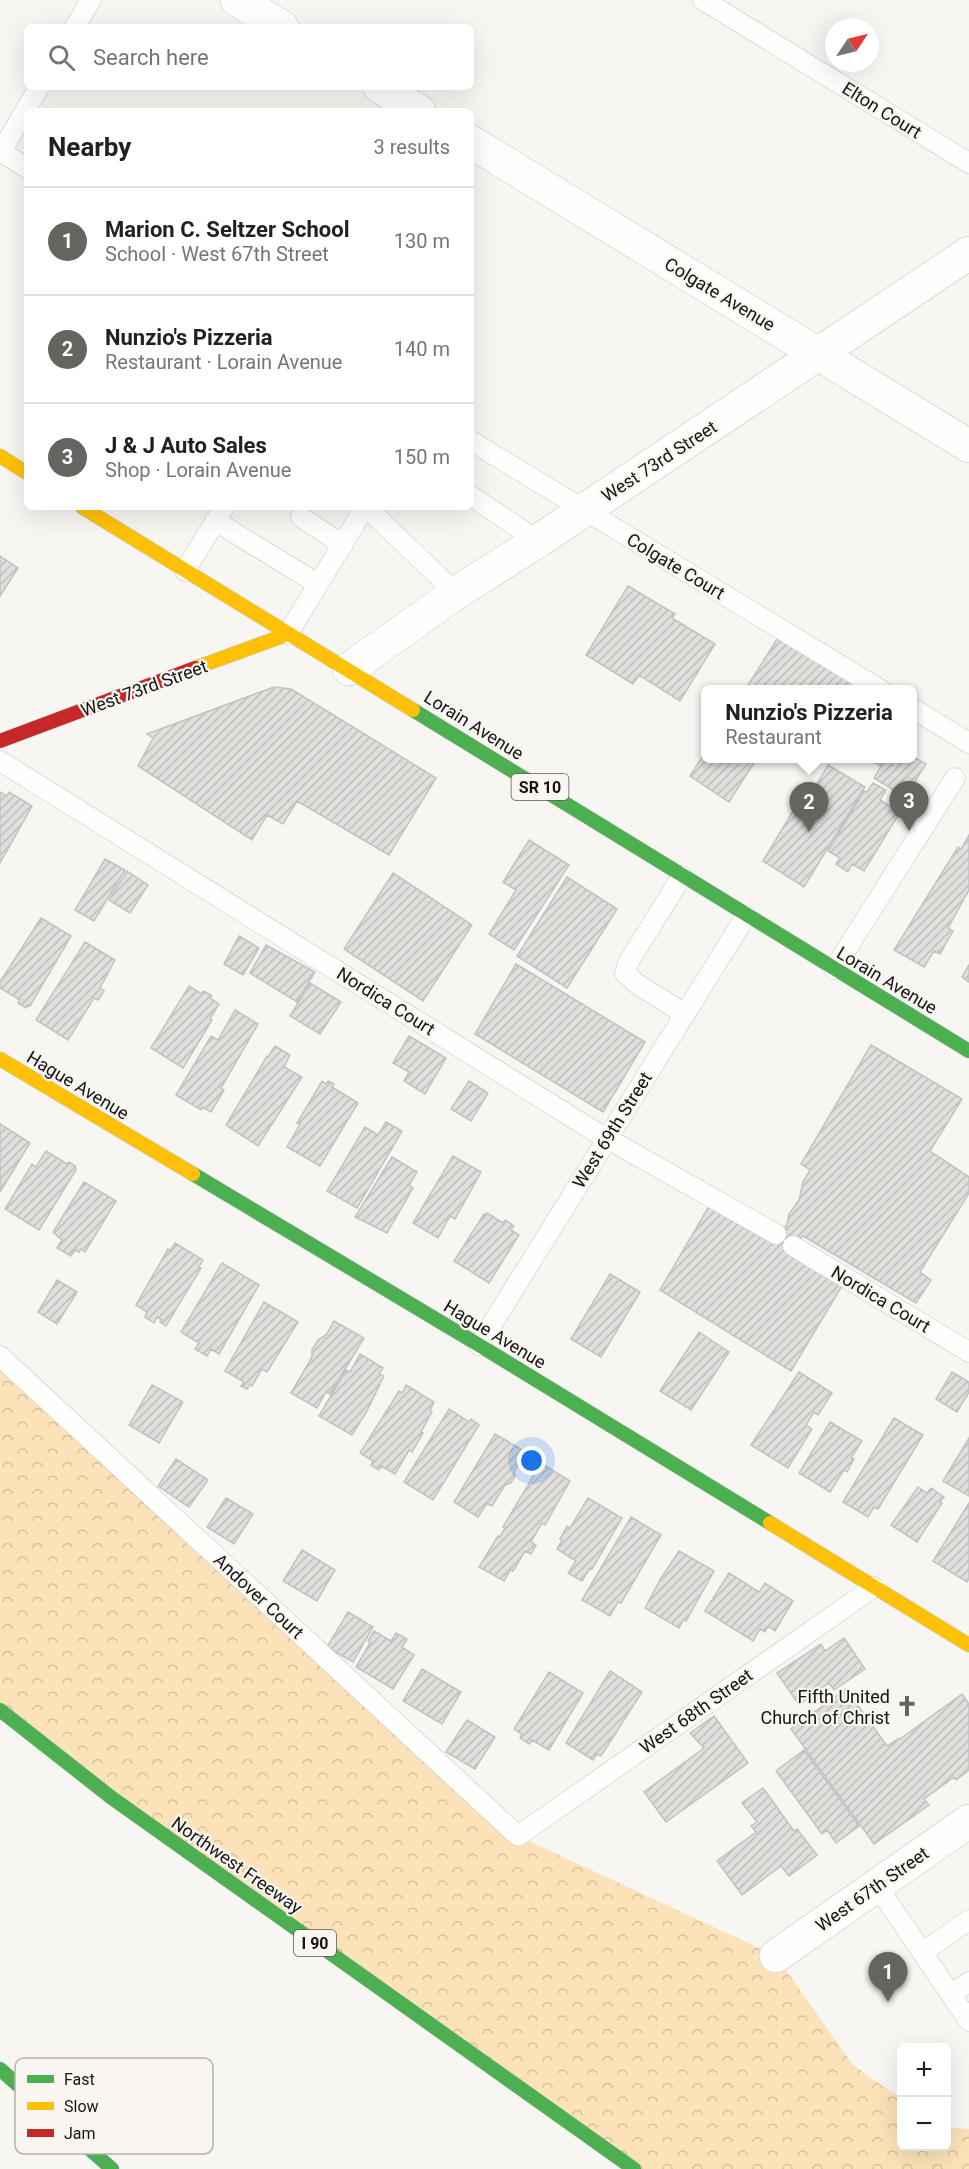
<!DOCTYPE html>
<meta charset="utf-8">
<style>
:root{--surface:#fff;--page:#f2f2f2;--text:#202124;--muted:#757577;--line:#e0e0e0;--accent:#656461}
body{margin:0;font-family:Roboto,sans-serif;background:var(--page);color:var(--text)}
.controls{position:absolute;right:18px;bottom:18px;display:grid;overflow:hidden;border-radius:9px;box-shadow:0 6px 24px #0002}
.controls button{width:54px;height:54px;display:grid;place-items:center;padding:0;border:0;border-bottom:2px solid var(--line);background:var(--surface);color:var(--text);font:30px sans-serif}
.compass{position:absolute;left:825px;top:18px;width:54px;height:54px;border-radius:50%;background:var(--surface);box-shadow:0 6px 24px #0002;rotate:55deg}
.you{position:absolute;left:532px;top:1461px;width:21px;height:21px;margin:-15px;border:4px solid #fff;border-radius:50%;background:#1a73e8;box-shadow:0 0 0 9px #1a73e833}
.badge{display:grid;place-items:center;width:39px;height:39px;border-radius:50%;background:var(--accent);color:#fff;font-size:20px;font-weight:700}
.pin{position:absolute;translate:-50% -50px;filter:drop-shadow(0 2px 3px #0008)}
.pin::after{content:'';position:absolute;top:32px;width:21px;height:18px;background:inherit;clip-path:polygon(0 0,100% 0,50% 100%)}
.popup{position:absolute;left:701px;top:685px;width:216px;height:78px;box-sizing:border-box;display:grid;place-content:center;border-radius:9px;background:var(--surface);filter:drop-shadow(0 2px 4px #0005);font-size:20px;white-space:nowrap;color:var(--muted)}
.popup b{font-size:22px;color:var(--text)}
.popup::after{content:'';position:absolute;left:50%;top:100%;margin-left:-12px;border:12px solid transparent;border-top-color:var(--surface)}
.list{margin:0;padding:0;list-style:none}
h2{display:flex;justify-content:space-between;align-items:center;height:78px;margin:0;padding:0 24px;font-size:26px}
h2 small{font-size:20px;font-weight:400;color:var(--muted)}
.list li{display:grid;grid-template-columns:39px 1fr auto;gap:18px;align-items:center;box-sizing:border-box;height:108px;padding:0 24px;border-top:2px solid var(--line)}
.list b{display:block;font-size:22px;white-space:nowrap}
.list p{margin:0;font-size:20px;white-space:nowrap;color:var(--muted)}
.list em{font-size:20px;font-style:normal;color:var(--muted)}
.icon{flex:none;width:33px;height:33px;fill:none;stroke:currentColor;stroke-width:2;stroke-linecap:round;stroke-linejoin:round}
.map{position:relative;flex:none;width:969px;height:2169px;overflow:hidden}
.search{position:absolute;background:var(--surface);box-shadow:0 6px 24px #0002;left:24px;top:24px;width:450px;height:66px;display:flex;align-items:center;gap:15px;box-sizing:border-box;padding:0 21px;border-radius:9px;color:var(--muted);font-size:22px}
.panel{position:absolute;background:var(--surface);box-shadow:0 6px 24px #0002;left:24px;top:108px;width:450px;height:402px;border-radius:9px}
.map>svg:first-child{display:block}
.forest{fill:url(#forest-crowns)}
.building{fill:url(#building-hatch);stroke:#c4c2c0;stroke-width:1.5}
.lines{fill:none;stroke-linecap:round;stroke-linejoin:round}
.lane-casing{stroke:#c6c5c3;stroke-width:21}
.street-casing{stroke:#c6c5c3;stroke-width:34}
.fast-casing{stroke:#c6c5c3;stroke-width:15}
.slow-casing{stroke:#c6c5c3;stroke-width:15}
.jam-casing{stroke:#c6c5c3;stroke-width:15}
.lane{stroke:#fefefd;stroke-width:20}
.street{stroke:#fefefd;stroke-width:33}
.fast{stroke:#4caf50;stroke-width:14}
.slow{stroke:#ffc107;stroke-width:14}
.jam{stroke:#c62828;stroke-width:14}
.labels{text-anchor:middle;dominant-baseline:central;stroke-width:4.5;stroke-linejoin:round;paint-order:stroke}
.shield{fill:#f9f6f2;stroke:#5a5856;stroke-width:1.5}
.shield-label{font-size:16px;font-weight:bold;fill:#161513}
.street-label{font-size:18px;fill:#161513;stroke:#f9f6f2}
.poi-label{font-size:18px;fill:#161513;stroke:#f9f6f2;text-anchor:end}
.key{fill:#f9f6f2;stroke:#b5b2af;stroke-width:1.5}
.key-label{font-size:16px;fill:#161513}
</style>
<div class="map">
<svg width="969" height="2169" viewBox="0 0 969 2169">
<defs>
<pattern id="forest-crowns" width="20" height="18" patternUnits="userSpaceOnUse" patternTransform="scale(1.5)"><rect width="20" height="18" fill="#fbe2b8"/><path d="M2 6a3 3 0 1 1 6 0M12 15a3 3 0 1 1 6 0" fill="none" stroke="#d6c19d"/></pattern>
<pattern id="building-hatch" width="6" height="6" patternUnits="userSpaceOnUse" patternTransform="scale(1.5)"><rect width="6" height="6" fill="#e0dfdc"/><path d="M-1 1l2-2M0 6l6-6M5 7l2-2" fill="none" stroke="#bfbebc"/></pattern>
</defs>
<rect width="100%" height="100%" fill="#f8f6f3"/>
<path class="forest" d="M0 1356 518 1836 776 1956 853 2065 901 2099 902 2146H946L947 2128 969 2129V2169H634L0 1710Z"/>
<path class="building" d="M0 556 18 568 0 596Z
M628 586 675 614 672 618 715 644 680 701 639 675 633 684 586 655Z
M779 636 863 687 861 690H745Z
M274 687 291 689 436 778 389 855 297 801 283 824 267 815 252 840 138 766 153 738 147 734Z
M706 751V758H757L729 802 690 776Z
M912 756 926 764 905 797 874 778 886 758H912Z
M868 758H885L880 766Z
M828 765 865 787 804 887 763 861 800 799 806 803Z
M873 783 886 790 880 800 900 812 864 871 852 864 848 872 836 864 840 858 828 851 864 791 867 792Z
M0 792 7 796 9 792 32 806 0 863Z
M969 835V890L948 928 953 931 940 954 934 951 924 967 894 950 958 847 961 849Z
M529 840 569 865 514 950 489 934 516 890 503 882Z
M105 859 125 870 94 921 75 910Z
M127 871 148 885 130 913 109 900Z
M393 873 472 925 423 1001 344 949Z
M567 877 617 909 567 988 517 956Z
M41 918 71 936 30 1006 28 1005 26 1008 18 1003 20 1000 0 988V982Z
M239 936 259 948 243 975 224 964Z
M85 942 115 960 100 988 104 991 98 1000 94 998 68 1040 36 1020Z
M266 945 315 972 297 1002 250 973Z
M516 964 645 1042 603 1112 475 1034Z
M969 965V982L962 977Z
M310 983 341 1002 320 1034 290 1016Z
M189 986 202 994 204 991 212 996 210 998 219 1004 210 1019 212 1020 183 1068 151 1048Z
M235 1010 258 1024 221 1088 224 1090 211 1112 202 1107 201 1110 176 1095 211 1036 218 1040Z
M409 1036 446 1058 425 1094 404 1081 409 1072 393 1063Z
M871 1045 962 1099 930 1151 969 1177V1193L920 1272 931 1280 916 1303 803 1236 787 1251 842 1286 791 1371 660 1290 709 1206 767 1240 787 1225 789 1214 799 1200 803 1182 810 1170 801 1164Z
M275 1046 290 1055 284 1067 302 1077 258 1146 226 1125 267 1056 268 1057Z
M322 1081 326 1084 328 1081 334 1084 332 1087 358 1103 320 1166 287 1147 300 1124 297 1123Z
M469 1081 488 1093 471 1121 451 1109Z
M386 1122 402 1131 357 1208 327 1191 365 1127 378 1135Z
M0 1124 30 1143 0 1192Z
M46 1151 67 1164 69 1162 75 1166 76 1170 39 1230 5 1209 32 1164 36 1167Z
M453 1156 481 1172 455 1219 450 1216 438 1238 413 1223Z
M392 1157 417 1172 409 1185 413 1188 387 1233 355 1217Z
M84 1182 116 1201 85 1252 81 1249 79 1252 75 1250 71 1256 57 1248 62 1240 53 1232Z
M487 1213 503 1223 505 1220 514 1226 511 1230 519 1235 489 1283 454 1261 484 1214 486 1215Z
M175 1243 203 1260 199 1267 201 1268 166 1326 160 1322 162 1320 157 1317 154 1323 145 1317 147 1312 136 1305 168 1249 170 1251Z
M222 1263 259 1285 219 1354 211 1349 207 1356 195 1349 199 1343 181 1332Z
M610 1274 640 1292 601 1357 571 1339Z
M57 1280 77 1292 57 1324 38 1312Z
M264 1302 298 1322 267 1372 262 1369 252 1386 250 1384 247 1389 241 1386 244 1382 225 1371Z
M334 1321 364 1338 330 1394 326 1392 317 1408 291 1393 312 1357V1350L318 1340 326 1335Z
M699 1332 729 1352 691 1410 660 1391Z
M360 1354 383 1368 379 1374 384 1376 367 1411 352 1435 319 1416 346 1370 350 1372Z
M799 1372 832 1393 818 1415 814 1412 806 1425 812 1429 788 1468 751 1445Z
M952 1372 969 1382V1392L957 1412 936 1399Z
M152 1385 183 1402 159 1443 129 1425Z
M406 1385 434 1402 430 1411 432 1412 421 1432 423 1433 412 1452 409 1450 395 1474 381 1466 379 1470 371 1465 373 1461 360 1453 399 1391 402 1393Z
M449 1409 469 1422 471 1419 479 1425 433 1500 404 1482Z
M894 1418 923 1435 878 1509 874 1507 868 1517 843 1502Z
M830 1422 862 1441 851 1458 854 1459 847 1472 844 1470 830 1492 799 1473Z
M495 1434 526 1452 514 1472 515 1476 511 1483 505 1485 492 1506 487 1503 478 1517 454 1502Z
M969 1438V1496L943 1481Z
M176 1459 208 1480 189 1507 158 1486Z
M541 1463 570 1481 545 1525 542 1523 531 1542 536 1545 531 1554 525 1551 513 1571 510 1570 504 1581 479 1567 498 1536 500 1537 505 1528 503 1527Z
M918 1487 927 1493 931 1488 944 1497 940 1502 942 1503 917 1542 891 1525Z
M226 1498 253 1514 234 1544 207 1527Z
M588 1498 622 1518 592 1569 590 1568 582 1581 568 1573 576 1561 557 1549 562 1540 560 1539 567 1526 570 1528Z
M969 1503V1579L967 1582 933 1561Z
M631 1517 661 1535 621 1603 618 1602 610 1616 582 1600Z
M302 1550 335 1570 317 1601 283 1581Z
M679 1551 714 1571 686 1621 684 1619 679 1628 645 1608 661 1578Z
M729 1573 759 1592 765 1583 793 1601 775 1631 768 1626 765 1632 760 1629 753 1641 705 1611Z
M348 1612 373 1627 353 1662 327 1647Z
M374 1631 391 1641 396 1633 407 1639 402 1647 414 1655 393 1689 356 1667 370 1643 368 1641Z
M844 1638 865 1669 834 1690 829 1683 799 1705 777 1673 821 1644 825 1651Z
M422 1669 461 1692 442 1724 403 1701Z
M610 1671 642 1692 601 1756 597 1754 593 1760 566 1743Z
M549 1672 583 1693 549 1750 532 1740 529 1744 520 1738 522 1734 514 1729Z
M846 1689 887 1746 899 1738 900 1739 962 1694 969 1704V1770L956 1780 954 1777 924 1799 929 1805 874 1844 791 1729Z
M714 1716 748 1763 666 1822 644 1792 704 1748 690 1733Z
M467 1720 495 1737 475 1769 446 1752Z
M804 1750 859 1826 836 1843 827 1830 822 1834 776 1771Z
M763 1788 794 1831 797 1829 817 1855 789 1876 781 1866 742 1895 717 1861 756 1832 751 1826 757 1822 742 1803Z"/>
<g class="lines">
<defs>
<path id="lane" d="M703 0 969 163
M75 27 91 0
M0 151 27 168
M1 152 39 87
M471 441 881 690
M471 496 538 541
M366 507 456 593
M301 517 343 545
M215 521 318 584
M185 571 224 507
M288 634 365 507
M912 708 969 743
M0 761 594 1131 776 1234
M682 876 628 963 625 973 637 984 685 1014
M834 969 955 778
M793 1246 969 1352
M479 1345 746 916
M0 1356 518 1836 874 1587
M877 1886 969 2021
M923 1952 969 1920
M951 1994 969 1982"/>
<path id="street" d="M237 0 282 27
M380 87 419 111
M471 142 969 446
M349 669 456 593 538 541 969 253
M776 1956 969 1821"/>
<path id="fast" d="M413 710 969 1051
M193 1174 479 1345 770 1523
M0 1710 112 1798 634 2169
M0 2069 112 2169"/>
<path id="slow" d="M0 456 27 473
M82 507 413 710
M195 668 288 634
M0 1059 193 1174
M770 1523 969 1645"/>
<path id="jam" d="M0 741 195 668"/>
</defs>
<use href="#lane" class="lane-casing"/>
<use href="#street" class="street-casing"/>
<use href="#fast" class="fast-casing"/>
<use href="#slow" class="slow-casing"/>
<use href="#jam" class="jam-casing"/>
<use href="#lane" class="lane"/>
<use href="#street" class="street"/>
<use href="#fast" class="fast"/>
<use href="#slow" class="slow"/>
<use href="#jam" class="jam"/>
</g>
<defs>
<symbol id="church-bare" viewBox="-9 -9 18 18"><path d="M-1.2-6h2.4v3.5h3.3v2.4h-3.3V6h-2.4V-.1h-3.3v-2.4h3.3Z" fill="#656461" stroke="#f9f6f2" stroke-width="2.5" paint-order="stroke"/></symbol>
</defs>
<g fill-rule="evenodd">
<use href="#church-bare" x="892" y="1691" width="30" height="30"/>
</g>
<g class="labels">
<g class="shield">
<rect x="511.5" y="774" width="57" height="26" rx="4.5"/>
<rect x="294" y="1930" width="42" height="26" rx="4.5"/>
</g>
<g class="shield-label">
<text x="540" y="787">SR 10</text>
<text x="315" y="1943">I 90</text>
</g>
<g class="street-label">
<text transform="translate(882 110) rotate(32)">Elton Court</text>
<text transform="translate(720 294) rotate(31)">Colgate Avenue</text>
<text transform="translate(659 461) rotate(-33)">West 73rd Street</text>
<text transform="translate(676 566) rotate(31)">Colgate Court</text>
<text transform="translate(144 688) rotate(-20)">West 73rd Street</text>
<text transform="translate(474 725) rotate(32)">Lorain Avenue</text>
<text transform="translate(887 980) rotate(31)">Lorain Avenue</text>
<text transform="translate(386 1001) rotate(32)">Nordica Court</text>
<text transform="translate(78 1085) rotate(31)">Hague Avenue</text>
<text transform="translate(612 1130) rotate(-58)">West 69th Street</text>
<text transform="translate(881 1299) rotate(31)">Nordica Court</text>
<text transform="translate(495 1334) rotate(31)">Hague Avenue</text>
<text transform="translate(259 1596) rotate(43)">Andover Court</text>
<text transform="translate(696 1711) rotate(-35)">West 68th Street</text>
<text transform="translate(237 1865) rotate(35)">Northwest Freeway</text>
<text transform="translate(872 1889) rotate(-35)">West 67th Street</text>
</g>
<g class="poi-label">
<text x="890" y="1696">Fifth United<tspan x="890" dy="21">Church of Christ</tspan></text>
</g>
</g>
<rect x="15" y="2058" width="198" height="96" rx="9" class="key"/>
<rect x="27" y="2075" width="27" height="8" fill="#4caf50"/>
<rect x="27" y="2102" width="27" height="8" fill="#ffc107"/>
<rect x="27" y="2129" width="27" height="8" fill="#c62828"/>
<g class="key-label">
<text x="64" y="2085">Fast</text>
<text x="64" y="2112">Slow</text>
<text x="64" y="2139">Jam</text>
</g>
</svg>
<div class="controls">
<button>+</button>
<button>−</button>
</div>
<svg class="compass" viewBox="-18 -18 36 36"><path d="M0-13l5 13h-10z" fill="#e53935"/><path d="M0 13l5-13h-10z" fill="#757577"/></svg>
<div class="you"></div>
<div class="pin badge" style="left:888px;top:2002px">1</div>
<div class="pin badge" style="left:809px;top:832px">2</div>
<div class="popup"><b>Nunzio's Pizzeria</b>Restaurant</div>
<div class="pin badge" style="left:909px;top:831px">3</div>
<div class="search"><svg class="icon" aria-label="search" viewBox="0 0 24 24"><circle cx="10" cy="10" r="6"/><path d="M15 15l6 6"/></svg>Search here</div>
<section class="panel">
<h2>Nearby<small>3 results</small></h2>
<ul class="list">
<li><span class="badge">1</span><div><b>Marion C. Seltzer School</b><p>School · West 67th Street</p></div><em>130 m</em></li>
<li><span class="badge">2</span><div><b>Nunzio's Pizzeria</b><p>Restaurant · Lorain Avenue</p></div><em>140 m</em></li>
<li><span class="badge">3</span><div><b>J &amp; J Auto Sales</b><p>Shop · Lorain Avenue</p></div><em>150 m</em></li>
</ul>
</section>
</div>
